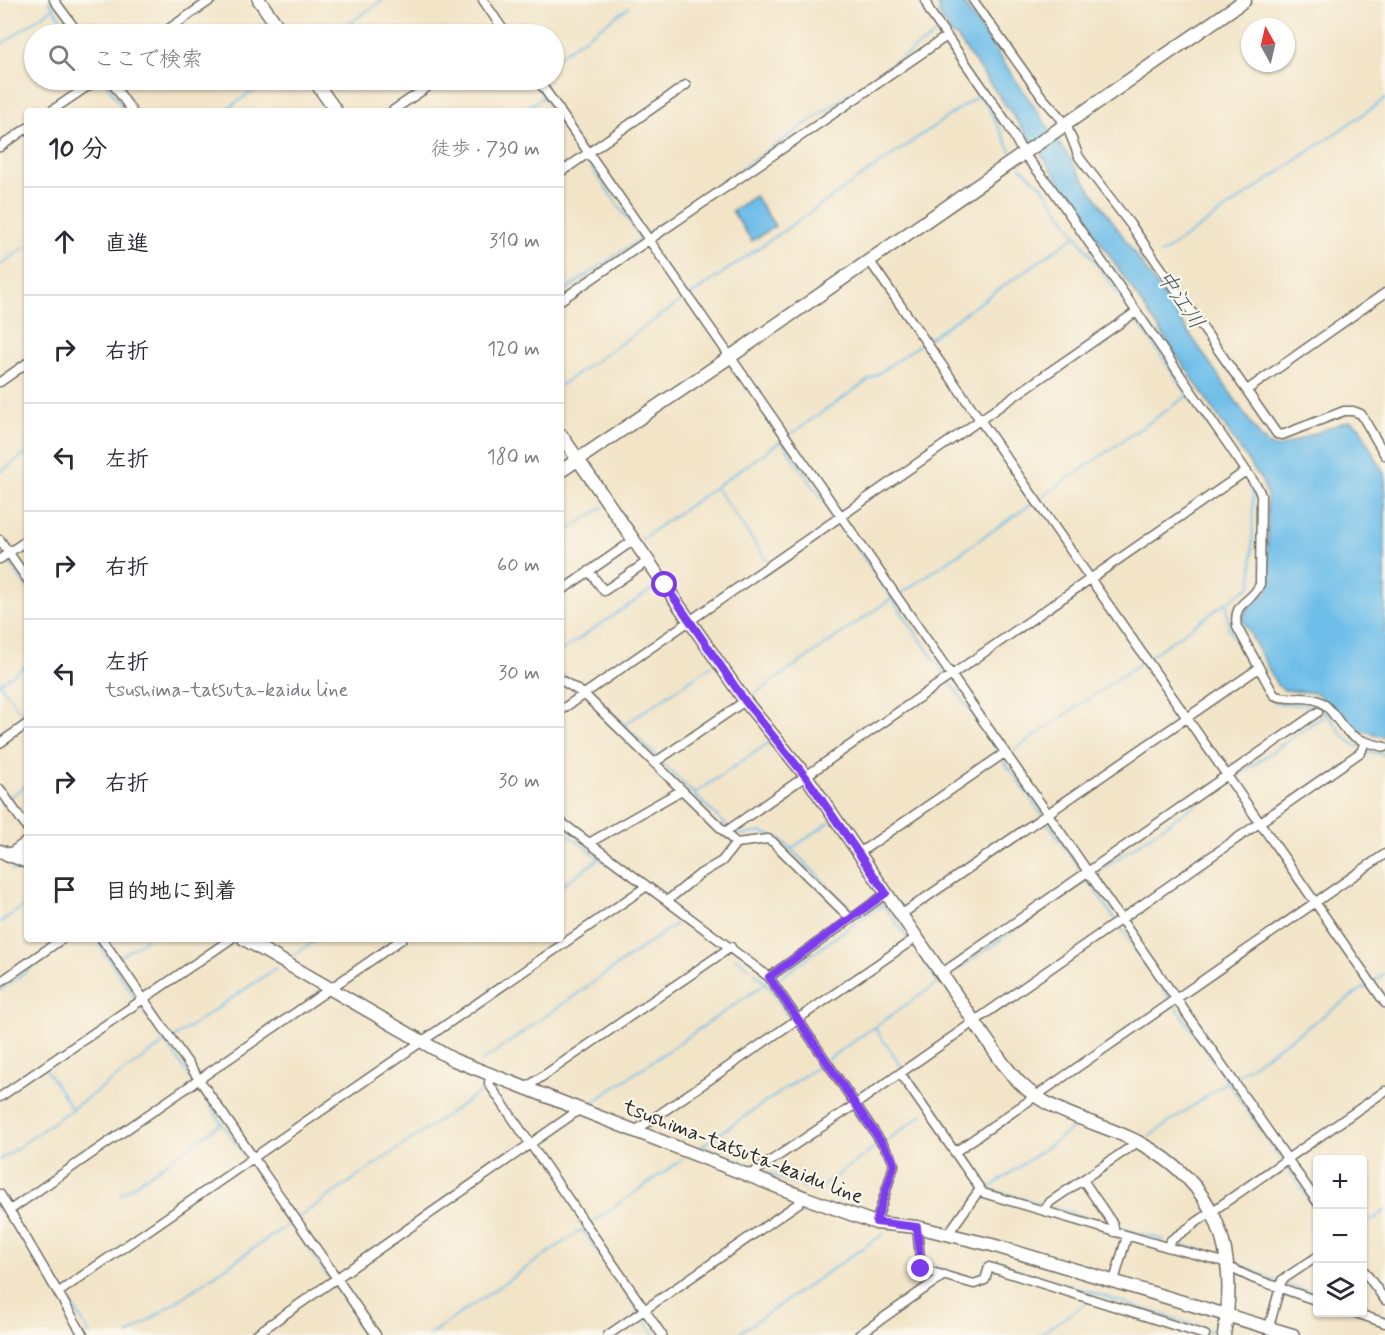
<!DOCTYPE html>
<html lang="ja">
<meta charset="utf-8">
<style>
:root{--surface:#fff;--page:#f2f2f3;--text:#2b2b33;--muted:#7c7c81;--line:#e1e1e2}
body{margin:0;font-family:Mynerve,"Klee One",sans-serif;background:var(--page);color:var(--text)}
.controls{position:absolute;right:18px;bottom:18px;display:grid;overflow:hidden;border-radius:6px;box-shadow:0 2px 4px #0004}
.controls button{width:54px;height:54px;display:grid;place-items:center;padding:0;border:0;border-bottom:2px solid var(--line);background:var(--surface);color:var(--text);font:30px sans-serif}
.compass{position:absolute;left:1241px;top:18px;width:54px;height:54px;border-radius:50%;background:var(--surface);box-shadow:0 2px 4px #0004;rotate:352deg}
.stop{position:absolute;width:18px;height:18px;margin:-14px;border:4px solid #7c3aed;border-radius:50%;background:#fff}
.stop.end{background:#7c3aed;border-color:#fff;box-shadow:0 2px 6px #0008}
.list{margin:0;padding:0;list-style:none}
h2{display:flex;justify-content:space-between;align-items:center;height:78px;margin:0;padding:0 24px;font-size:26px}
h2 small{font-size:20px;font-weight:400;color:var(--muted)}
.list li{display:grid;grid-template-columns:39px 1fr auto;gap:18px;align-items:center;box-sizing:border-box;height:108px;padding:0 24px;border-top:2px solid var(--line)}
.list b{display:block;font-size:22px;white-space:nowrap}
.list p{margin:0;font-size:20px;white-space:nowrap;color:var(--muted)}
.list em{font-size:20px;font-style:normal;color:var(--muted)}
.icon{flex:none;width:33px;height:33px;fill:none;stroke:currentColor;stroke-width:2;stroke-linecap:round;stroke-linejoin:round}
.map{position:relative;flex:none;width:1385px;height:1335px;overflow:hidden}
.search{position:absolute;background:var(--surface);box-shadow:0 2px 4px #0004;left:24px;top:24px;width:540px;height:66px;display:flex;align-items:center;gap:15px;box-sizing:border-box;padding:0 21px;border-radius:33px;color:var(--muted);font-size:22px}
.panel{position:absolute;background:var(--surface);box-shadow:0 2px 4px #0004;left:24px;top:108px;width:540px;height:834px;border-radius:6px}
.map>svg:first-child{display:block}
.water{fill:#6ebee9;stroke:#4c748a;stroke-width:1.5}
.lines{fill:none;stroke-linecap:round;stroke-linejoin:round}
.stream{stroke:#6ebee9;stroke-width:2}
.street-casing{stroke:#716c62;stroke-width:11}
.secondary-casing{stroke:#716c62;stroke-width:15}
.street{stroke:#fff;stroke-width:8}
.secondary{stroke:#fff;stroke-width:12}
.route{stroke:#7c3aed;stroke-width:8}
.labels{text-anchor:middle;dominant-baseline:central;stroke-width:4.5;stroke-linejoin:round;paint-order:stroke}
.street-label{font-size:21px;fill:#2b2b2b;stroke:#fbf7ec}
.water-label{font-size:22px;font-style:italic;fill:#3f5764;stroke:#fbf7ec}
</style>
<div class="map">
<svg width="1385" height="1335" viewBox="0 0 1385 1335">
<rect width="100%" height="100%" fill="#fbf7ec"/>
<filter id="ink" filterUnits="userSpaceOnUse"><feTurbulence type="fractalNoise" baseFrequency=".0167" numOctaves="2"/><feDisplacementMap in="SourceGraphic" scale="12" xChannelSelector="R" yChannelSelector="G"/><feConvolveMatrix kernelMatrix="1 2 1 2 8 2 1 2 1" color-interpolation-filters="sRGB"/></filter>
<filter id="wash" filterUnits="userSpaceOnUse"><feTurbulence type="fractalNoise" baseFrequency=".008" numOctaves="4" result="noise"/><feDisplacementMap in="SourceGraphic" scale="24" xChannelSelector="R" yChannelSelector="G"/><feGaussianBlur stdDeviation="1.35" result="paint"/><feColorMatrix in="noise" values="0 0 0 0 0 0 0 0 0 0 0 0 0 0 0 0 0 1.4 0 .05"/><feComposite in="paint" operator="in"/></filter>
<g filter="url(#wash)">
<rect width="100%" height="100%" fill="#f2e4c7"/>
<path class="water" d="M935 0H961L1261 438 1269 445 1278 448 1344 422 1351 421 1359 426 1385 476V737L1360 730 1341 717 1317 693 1284 690 1277 685 1242 618 1248 608 1268 591 1267 495 1263 483 1043 157 956 36H953L939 14V5Z
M755 196 775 226 752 241 732 211Z"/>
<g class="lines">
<path class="stream" d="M48 0 72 34
M477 0 499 32
M918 0 925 10
M334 34 383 0
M943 44 989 109 1011 151
M0 45 55 7
M554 59 629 7
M104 80 125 111
M532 80 553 111
M224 111 269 80
M522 111 543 97
M561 123 582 153
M585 158 641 238
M1021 168 1042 186 1130 311
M648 233 939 32
M1161 254 1385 99
M0 265 27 246
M561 293 643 237
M691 295 979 95
M1135 318 1241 471
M928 339 1075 236
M561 385 686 298
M788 436 922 343
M782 441 834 516
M0 472 27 453
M716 488 768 562
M1039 499 1187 396
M839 522 945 675
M561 535 603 507
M640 540 784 439
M0 548 3 552
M7 559 27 588
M899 595 1033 503
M1227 603 1228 626 1251 669
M561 651 657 586
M1149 657 1250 586 1252 581 1253 500V494L1245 476
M561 674 586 690
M1257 674 1275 703C1287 706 1301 703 1313 706 1334 713 1339 740 1359 747
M949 681 999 752
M0 683 27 665
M0 684 27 720
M592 694 657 757
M750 697 891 599
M624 725 711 666
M1010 753 1143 661
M1002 758 1042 814
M662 763 727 826
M1233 779 1329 712
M694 794 770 742
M10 797 27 785
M0 803 3 801
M1272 819 1367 755 1369 751 1385 755
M1046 820 1082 871
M564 832 640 887
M733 832 744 835 761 832 781 839 854 912
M791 849 830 822
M867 853 921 815
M11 870 27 874
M1087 879 1115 919
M561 886 600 858
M646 891 678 914
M862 918 883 904 908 939
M0 922 27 904
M1118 926 1119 925 1170 999
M95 939 137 1000
M912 944 938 982
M293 956 317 939
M119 957 147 939
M735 957 750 968
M754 972 766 983 790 1019
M949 975 1228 782
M777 980 862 918
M1374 981 1385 973
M0 990 73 939
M140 1005 192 1080
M1175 1005 1280 1158
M794 1024 821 1063
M874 1027 902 1067
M175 1037 276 968
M828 1059 942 980
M481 1062 684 918
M46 1070 73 1110
M907 1072 957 1147
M1235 1077 1368 985
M196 1086 247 1159
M589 1105 766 983
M1147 1138 1228 1081
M886 1141 923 1114
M703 1145 709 1150 755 1168
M700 1147 824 1062
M962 1153 988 1189 1043 1205
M0 1160 166 1042
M251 1165 330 1279
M1285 1165 1318 1212
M762 1171 815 1191 879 1145
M988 1189 1078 1125
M120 1195 222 1123
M1054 1207 1105 1224
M299 1217 486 1088
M588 1225 683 1159
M1362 1227 1385 1211
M582 1229 638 1310
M1119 1229 1164 1240
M1175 1244 1217 1254
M1236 1263 1278 1282
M924 1264 975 1280 981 1277 988 1261 1097 1294 1214 1332
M1285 1282V1284L1318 1295
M334 1284 370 1335
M66 1294 90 1335
M1362 1310 1385 1317
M642 1316 655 1335
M1234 1334 1236 1335
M128 1335 293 1221
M429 1335 584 1228
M736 1335 886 1232
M1039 1335 1089 1301"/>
</g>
</g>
<g filter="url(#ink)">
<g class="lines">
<defs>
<path id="street" d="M54 0 79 34
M483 0 506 34
M925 0 930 12 1007 123 1023 153 1050 186 1258 488 1261 495 1260 584C1252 604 1232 600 1237 627L1274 695C1288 702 1307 694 1321 702 1333 709 1338 724 1349 733 1359 741 1373 744 1385 747
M973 0 1042 97 1066 124 1079 157 1133 228 1277 434 1282 435 1344 411H1353L1361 414 1385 455
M161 34 211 0
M110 80 132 111
M538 80 560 111
M51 111 97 80
M392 111 438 80
M561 113 1318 1203
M0 147 27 128
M561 172 686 85
M869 260 1385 1003
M561 300 947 36
M0 382 27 363
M1247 390 1385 293
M0 540 27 579
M0 559 27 540
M589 571 604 591 648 561
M561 591 634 540
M561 680 584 694 736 843 768 839 773 842 851 919 887 893
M561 710 1136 312
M0 743 27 724
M654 763 745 701
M0 789 27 828
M561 822 769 977 892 1158 894 1165 876 1223
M725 832 1246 471
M589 843 682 790
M859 853 1006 752
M668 900 700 874 722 861 736 843
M902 914 1259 668
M102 939 376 1335
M942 973 1318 712
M769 977 851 919
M0 982 62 939
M900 1073 983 1193 1167 1247 1228 1263
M490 1075 489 1084 662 1335
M524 1089 731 947
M0 1097 231 939
M635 1131 917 937
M955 1152 1385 854
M748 1176 856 1104 1361 752 1365 742
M1083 1180 1113 1224 1115 1232
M0 1194 83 1335
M10 1210 402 939
M1044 1211 1050 1202 1138 1142
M917 1227 921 1269 974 1284 985 1280 989 1267 1205 1335
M948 1234 980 1189
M1167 1247 1171 1240 1385 1091
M1229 1267 1252 1278 1318 1301
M1362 1268 1385 1300
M1114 1281 1127 1236
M59 1292 647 886
M1353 1312 1385 1323
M1269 1327 1282 1280 1318 1256
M255 1335 579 1110
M608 1335 806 1198
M859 1335 944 1275"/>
<path id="secondary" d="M259 0 283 34
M314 80 336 111
M561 435 745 701 806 776 1002 1062C1008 1069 1014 1077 1020 1083 1052 1115 1100 1122 1138 1142 1218 1184 1239 1250 1224 1335
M561 471 730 357 1245 0
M0 851 27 862
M9 856 27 843
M244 939 454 1060 806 1198 876 1223 917 1227 992 1245 1293 1335"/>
</defs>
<use href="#street" class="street-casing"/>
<use href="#secondary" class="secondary-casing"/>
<use href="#street" class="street"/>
<use href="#secondary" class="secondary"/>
</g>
</g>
<g class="lines" filter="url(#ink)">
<path class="route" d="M665 585 745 701 806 777 886 893 769 977 892 1158 894 1165 876 1222 917 1227 921 1269"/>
</g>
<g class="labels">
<g class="street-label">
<text transform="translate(743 1152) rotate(21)">tsushima-tatsuta-kaidu line</text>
</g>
<g class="water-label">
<text transform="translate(1180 300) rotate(56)">中江川</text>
</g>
</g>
</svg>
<div class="controls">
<button>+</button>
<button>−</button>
<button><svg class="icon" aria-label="layers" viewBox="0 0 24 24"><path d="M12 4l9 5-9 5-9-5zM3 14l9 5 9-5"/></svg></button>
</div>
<svg class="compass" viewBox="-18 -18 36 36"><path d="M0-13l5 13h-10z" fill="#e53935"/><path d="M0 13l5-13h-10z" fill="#7c7c81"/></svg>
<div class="stop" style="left:665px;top:585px"></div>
<div class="stop end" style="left:921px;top:1269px"></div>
<div class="search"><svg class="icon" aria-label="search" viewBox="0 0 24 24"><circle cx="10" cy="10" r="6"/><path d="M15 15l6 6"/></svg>ここで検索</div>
<section class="panel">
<h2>10 分<small>徒歩 · 730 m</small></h2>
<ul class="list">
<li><svg class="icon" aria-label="ahead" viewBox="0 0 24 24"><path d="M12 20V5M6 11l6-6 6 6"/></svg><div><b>直進</b></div><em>310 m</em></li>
<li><svg class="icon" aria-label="right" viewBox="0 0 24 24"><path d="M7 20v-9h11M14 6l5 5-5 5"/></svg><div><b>右折</b></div><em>120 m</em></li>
<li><svg class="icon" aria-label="left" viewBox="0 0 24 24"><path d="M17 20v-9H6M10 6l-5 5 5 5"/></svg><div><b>左折</b></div><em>180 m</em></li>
<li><svg class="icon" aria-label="right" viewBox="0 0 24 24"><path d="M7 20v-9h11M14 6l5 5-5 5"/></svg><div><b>右折</b></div><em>60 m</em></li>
<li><svg class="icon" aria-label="left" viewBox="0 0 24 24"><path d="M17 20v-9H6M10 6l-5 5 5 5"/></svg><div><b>左折</b><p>tsushima-tatsuta-kaidu line</p></div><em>30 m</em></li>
<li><svg class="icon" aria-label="right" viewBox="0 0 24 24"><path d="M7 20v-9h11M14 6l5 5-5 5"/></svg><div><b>右折</b></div><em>30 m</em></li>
<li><svg class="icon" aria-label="arrive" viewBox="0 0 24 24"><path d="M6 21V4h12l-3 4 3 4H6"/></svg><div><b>目的地に到着</b></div></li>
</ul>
</section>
</div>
